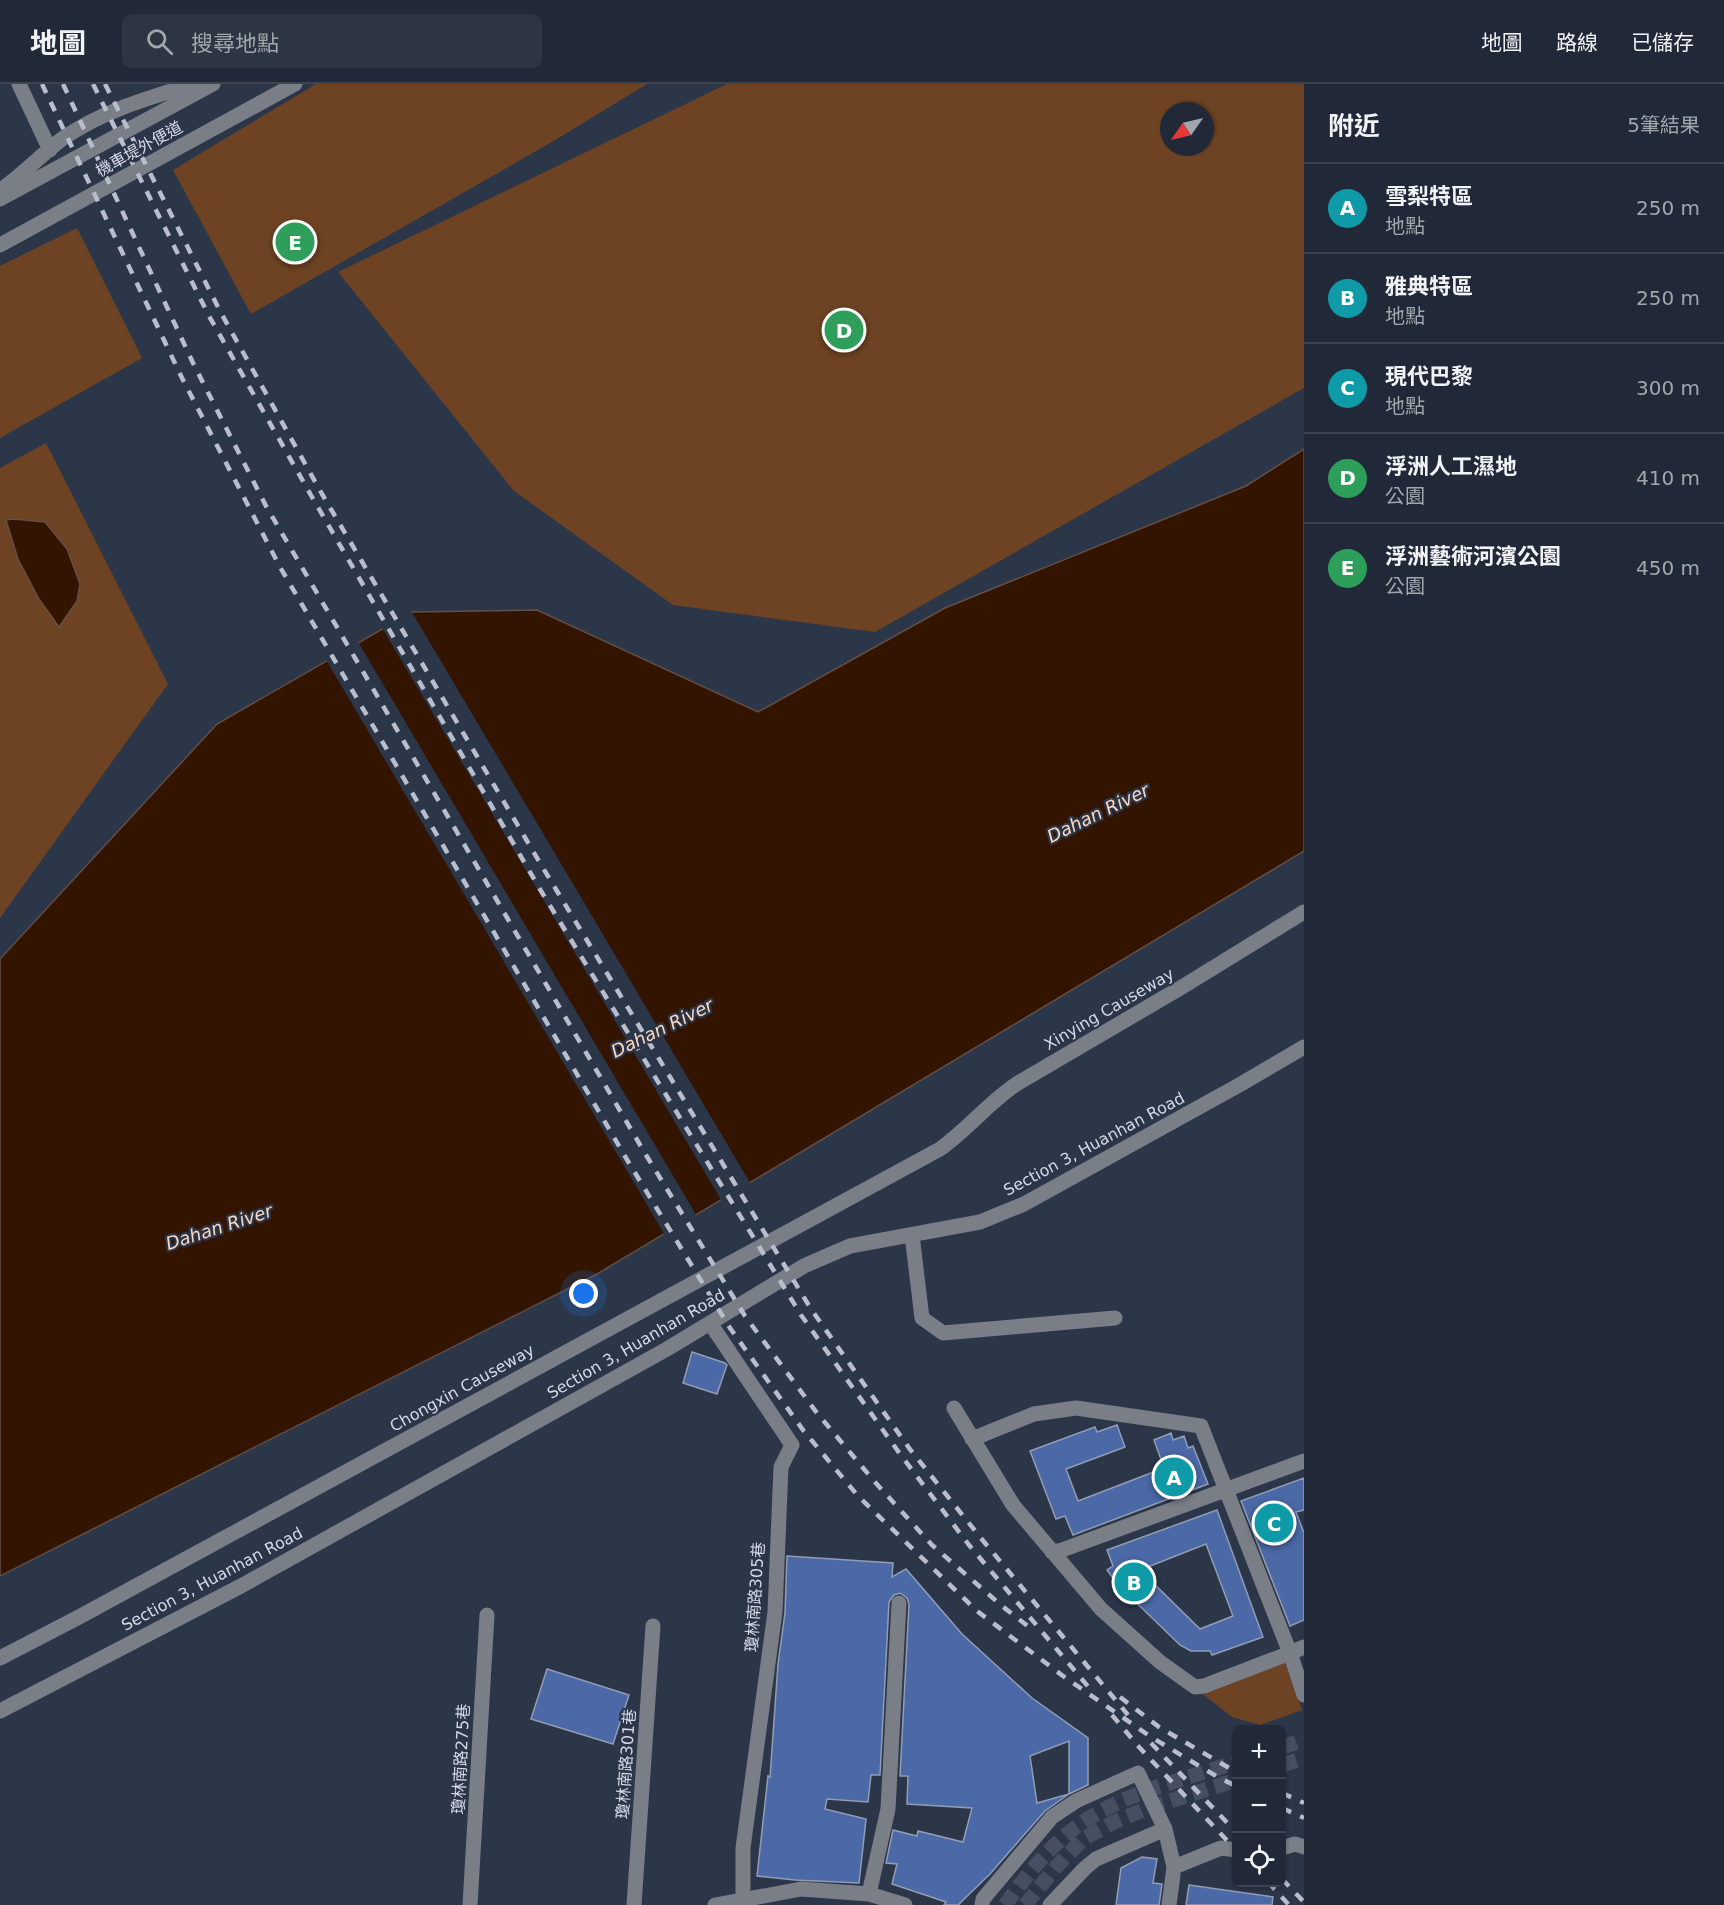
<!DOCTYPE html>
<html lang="zh-TW">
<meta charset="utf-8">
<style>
:root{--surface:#212837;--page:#2d3442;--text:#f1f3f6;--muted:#a2a6ad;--line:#3e4452;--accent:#8bbbb9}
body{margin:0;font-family:"DejaVu Sans","Noto Sans TC",sans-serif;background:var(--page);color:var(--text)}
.controls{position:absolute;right:18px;bottom:18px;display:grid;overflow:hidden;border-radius:9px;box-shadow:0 2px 4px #0004}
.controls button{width:54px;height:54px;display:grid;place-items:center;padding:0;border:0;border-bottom:2px solid var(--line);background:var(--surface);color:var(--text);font:30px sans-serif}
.compass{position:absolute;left:1160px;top:18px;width:54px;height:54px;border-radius:50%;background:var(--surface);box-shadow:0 2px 4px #0004;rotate:236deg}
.you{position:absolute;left:584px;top:1210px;width:21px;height:21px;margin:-15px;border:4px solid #fff;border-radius:50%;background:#1a73e8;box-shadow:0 0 0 9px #1a73e833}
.badge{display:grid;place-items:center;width:39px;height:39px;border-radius:50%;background:var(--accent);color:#fff;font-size:20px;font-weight:700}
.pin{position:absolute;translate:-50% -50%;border:3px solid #fff;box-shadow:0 2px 6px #0006}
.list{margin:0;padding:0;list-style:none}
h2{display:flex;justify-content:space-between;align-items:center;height:78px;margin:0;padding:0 24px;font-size:26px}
h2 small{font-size:20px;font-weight:400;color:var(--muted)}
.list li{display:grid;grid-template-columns:39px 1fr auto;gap:18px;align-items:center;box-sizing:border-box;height:90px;padding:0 24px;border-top:2px solid var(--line)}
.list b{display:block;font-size:22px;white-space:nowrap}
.list p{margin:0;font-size:20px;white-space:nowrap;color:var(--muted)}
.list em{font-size:20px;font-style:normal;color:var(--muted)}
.icon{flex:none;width:33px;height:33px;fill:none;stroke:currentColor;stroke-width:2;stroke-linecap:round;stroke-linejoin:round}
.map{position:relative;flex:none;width:1304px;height:1821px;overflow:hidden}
header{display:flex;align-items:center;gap:36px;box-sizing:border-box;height:84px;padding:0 30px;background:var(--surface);border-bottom:2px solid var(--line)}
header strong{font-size:28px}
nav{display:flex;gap:33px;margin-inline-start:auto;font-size:21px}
.search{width:420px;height:54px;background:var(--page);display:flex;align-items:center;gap:15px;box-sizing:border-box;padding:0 21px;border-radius:9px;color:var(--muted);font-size:22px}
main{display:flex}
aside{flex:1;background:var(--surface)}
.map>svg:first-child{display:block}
.green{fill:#6d4323;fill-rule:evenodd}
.water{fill:#331400;stroke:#634f45;stroke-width:1.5}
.pier{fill:#2c3649}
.building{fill:#4b68a7;stroke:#929db4;stroke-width:1.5;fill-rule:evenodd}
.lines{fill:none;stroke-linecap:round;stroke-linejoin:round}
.major-tunnel{stroke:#454f61;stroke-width:15;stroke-dasharray:15 8;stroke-linecap:butt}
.minor{stroke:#797e87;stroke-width:15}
.rail{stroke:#b8becb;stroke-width:4.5;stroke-dasharray:10 10;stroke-linecap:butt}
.labels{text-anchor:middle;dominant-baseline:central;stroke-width:4.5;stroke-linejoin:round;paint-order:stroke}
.street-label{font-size:16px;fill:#d4dae6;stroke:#2c3649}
.water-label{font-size:18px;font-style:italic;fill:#fdd8be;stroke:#2c3649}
</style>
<header>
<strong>地圖</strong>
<div class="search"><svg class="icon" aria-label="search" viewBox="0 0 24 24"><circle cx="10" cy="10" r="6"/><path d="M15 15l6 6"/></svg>搜尋地點</div>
<nav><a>地圖</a><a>路線</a><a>已儲存</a></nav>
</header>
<main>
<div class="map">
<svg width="1304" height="1821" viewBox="0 0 1304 1821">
<rect width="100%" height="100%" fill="#2c3649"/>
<path class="green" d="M316 0H647L557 55 251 230 173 86Z
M727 0H1304V304L875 548 673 521 514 407 338 188ZM1169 27H1205V63H1169Z
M77 144 142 274 0 354V182Z
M46 359 168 600 0 834V384Z
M1275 1577 1285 1579 1302 1626 1260 1641 1232 1633 1199 1607Z"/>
<path class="water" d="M1304 365V767L597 1190 0 1492V875L217 640 412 528 537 526 758 628 945 524 1246 402Z
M13 435 45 438 67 465 80 500 77 517 59 543 39 515 18 475 6 436Z"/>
<path class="pier" d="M410 525 752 1102 723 1119 381 542Z
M357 556 698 1134 666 1153 325 574Z"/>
<path class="building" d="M692 1268 725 1279 727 1281 717 1310 683 1299Z
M1117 1341 1125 1363 1066 1385 1078 1417 1164 1384 1154 1356 1171 1349 1173 1356 1184 1352 1188 1364 1193 1362 1208 1400 1073 1451 1065 1432 1056 1435 1030 1367 1095 1343 1097 1348Z
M1304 1394V1426L1296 1428 1304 1449V1536L1290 1542 1241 1417Z
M1217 1426 1263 1553 1212 1571 1210 1567H1191L1180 1561 1117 1500 1107 1486 1113 1482 1107 1466ZM1206 1460 1233 1532 1200 1545 1140 1486Z
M787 1472 893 1479 892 1493 906 1485 962 1550 1032 1614 1088 1654V1701L1069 1710V1657L1030 1672 1037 1719 1069 1710 1045 1727 990 1790 958 1821H944L946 1818 892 1800 897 1780 886 1779 893 1746 917 1752 918 1747 963 1758 972 1724 907 1720 908 1692H900L909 1520 907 1514 900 1509 894 1511 889 1518 880 1691H871L868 1718 827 1715 825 1725 866 1735 859 1799 795 1796 757 1792 768 1692 770 1693 778 1580 785 1529Z
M547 1585 629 1611 613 1660 531 1635Z
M1142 1773 1157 1775 1153 1799 1162 1800 1159 1821H1116L1121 1784Z
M1189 1801 1273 1813 1272 1821H1186Z"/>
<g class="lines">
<path class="major-tunnel" d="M1282 1663 1304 1656
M1282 1681 1304 1674
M1005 1821C1025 1793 1048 1764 1076 1743 1122 1709 1183 1696 1236 1678
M1025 1821 1056 1783 1083 1755 1114 1738 1148 1724 1236 1696"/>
<path class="minor" d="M19 0 50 66
M2 105C23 90 41 71 62 55 102 27 148 14 194 0
M0 115 213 0
M0 161 295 0
M912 1151 922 1234 943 1249 1115 1234
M710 1239 792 1361 781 1383 775 1528 743 1764V1821
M954 1324 1013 1421 1101 1525 1160 1578 1195 1603 1204 1602 1290 1569 1304 1611
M972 1355 1034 1330 1076 1324 1201 1342 1290 1569 1304 1563
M1052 1468 1062 1466 1304 1377
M0 1574 79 1533 940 1065C968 1045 989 1018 1018 999L1182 903 1304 828
M0 1627 241 1502 667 1265 804 1182 850 1162 980 1138 1024 1120 1241 1000 1304 963
M1282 1764 1295 1760 1304 1763
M1174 1783 1221 1764 1236 1766
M869 1810 888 1725 899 1519
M470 1821 487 1531
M634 1821 653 1542
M715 1821 801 1805 869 1810 905 1821
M982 1821 983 1815 1052 1733 1076 1717 1138 1689 1165 1745 1174 1783 1169 1821
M1050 1821 1085 1784 1096 1775 1165 1745"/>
<path class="rail" d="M42 0 182 294 280 483 629 1079 730 1244 803 1346 858 1412 977 1527 1063 1592 1151 1653 1216 1692 1236 1702
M63 0 193 279 266 422 646 1071 745 1232 817 1329 874 1397 932 1461 1002 1522 1034 1547
M93 0 209 232 312 413 541 807 801 1231 900 1370 969 1461 1091 1606
M105 0 220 227 322 410 543 784 811 1225 909 1364 980 1453 1128 1631
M1120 1613 1159 1643 1236 1688
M1112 1631 1139 1663 1236 1766
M1151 1659 1236 1748
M1282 1709 1304 1719
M1282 1724 1304 1734
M1282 1795 1304 1818
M1268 1798 1289 1821"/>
</g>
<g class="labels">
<g class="street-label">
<text transform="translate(139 65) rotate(-29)">機車堤外便道</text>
<text transform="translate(1109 925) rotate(-30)">Xinying Causeway</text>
<text transform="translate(1094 1060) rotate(-28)">Section 3, Huanhan Road</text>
<text transform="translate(636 1260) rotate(-30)">Section 3, Huanhan Road</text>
<text transform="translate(462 1304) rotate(-29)">Chongxin Causeway</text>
<text transform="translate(212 1495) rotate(-28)">Section 3, Huanhan Road</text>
<text transform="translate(755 1513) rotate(-86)">瓊林南路305巷</text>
<text transform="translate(461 1675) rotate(-87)">瓊林南路275巷</text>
<text transform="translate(626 1680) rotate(-86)">瓊林南路301巷</text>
</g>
<g class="water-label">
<text transform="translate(1098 729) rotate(-26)">Dahan River</text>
<text transform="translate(662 944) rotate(-26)">Dahan River</text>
<text transform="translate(219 1143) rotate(-18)">Dahan River</text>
</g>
</g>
</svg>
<div class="controls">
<button>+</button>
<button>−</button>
<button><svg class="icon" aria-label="locate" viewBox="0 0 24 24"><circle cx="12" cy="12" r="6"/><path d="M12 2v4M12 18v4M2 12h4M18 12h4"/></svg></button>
</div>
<svg class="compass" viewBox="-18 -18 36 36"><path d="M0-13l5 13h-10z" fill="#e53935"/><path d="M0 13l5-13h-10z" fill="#a2a6ad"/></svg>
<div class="you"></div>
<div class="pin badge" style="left:1174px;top:1393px;background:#0f9aa8">A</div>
<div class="pin badge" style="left:1134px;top:1498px;background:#0f9aa8">B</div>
<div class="pin badge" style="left:1274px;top:1439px;background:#0f9aa8">C</div>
<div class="pin badge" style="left:844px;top:246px;background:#2e9e5b">D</div>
<div class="pin badge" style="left:295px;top:158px;background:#2e9e5b">E</div>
</div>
<aside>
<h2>附近<small>5筆結果</small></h2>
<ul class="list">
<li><span class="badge" style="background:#0f9aa8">A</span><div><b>雪梨特區</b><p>地點</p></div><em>250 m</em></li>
<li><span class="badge" style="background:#0f9aa8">B</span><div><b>雅典特區</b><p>地點</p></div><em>250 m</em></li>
<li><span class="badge" style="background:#0f9aa8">C</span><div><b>現代巴黎</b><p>地點</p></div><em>300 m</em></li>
<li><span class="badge" style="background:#2e9e5b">D</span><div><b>浮洲人工濕地</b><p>公園</p></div><em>410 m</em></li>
<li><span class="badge" style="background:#2e9e5b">E</span><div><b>浮洲藝術河濱公園</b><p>公園</p></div><em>450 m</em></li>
</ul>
</aside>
</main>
